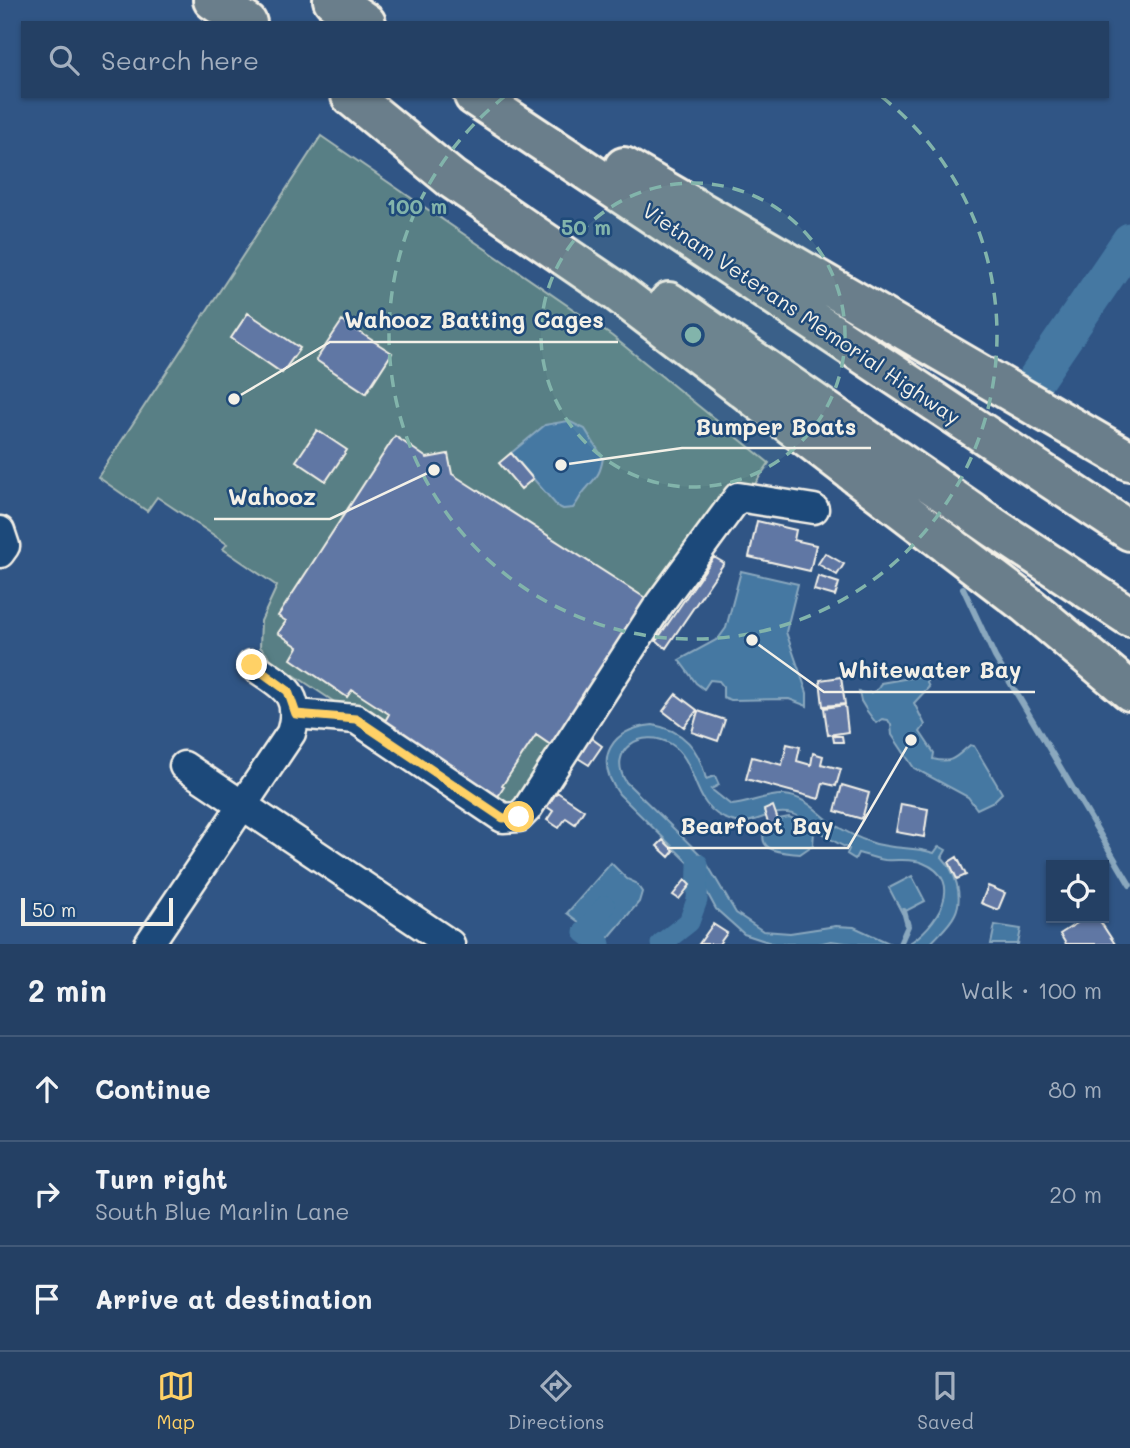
<!DOCTYPE html>
<meta charset="utf-8">
<style>
:root{--surface:#244064;--page:#2c476a;--text:#f1f3f6;--muted:#a3afbf;--line:#415978;--accent:#ffd166}
body{margin:0;font-family:Mali,sans-serif;background:var(--page);color:var(--text)}
.controls{position:absolute;right:21px;bottom:21px;display:grid;overflow:hidden;border-radius:0px;box-shadow:0 2px 5px #0004}
.controls button{width:63px;height:63px;display:grid;place-items:center;padding:0;border:0;border-bottom:2px solid var(--line);background:var(--surface);color:var(--text);font:35px sans-serif}
.scale{position:absolute;left:21px;bottom:18px;width:152px;box-sizing:border-box;padding-left:7px;border:4px solid #f4f1e8;border-top:0;font-size:19px;line-height:24px;white-space:nowrap;color:#f4f1e8;-webkit-text-stroke:5px #1f4a7a;paint-order:stroke}
.stop{position:absolute;width:21px;height:21px;margin:-16px;border:5px solid #ffd166;border-radius:50%;background:#fff}
.stop.end{background:#ffd166;border-color:#fff;box-shadow:0 2px 7px #0008}
.list{margin:0;padding:0;list-style:none}
h2{display:flex;justify-content:space-between;align-items:center;height:91px;margin:0;padding:0 28px;font-size:30px}
h2 small{font-size:23px;font-weight:400;color:var(--muted)}
.list li{display:grid;grid-template-columns:46px 1fr auto;gap:21px;align-items:center;box-sizing:border-box;height:105px;padding:0 28px;border-top:2px solid var(--line)}
.list b{display:block;font-size:26px;white-space:nowrap}
.list p{margin:0;font-size:23px;white-space:nowrap;color:var(--muted)}
.list em{font-size:23px;font-style:normal;color:var(--muted)}
.icon{flex:none;width:38px;height:38px;fill:none;stroke:currentColor;stroke-width:2;stroke-linecap:round;stroke-linejoin:round}
.map{position:relative;flex:none;width:1130px;height:944px;overflow:hidden}
.search{position:absolute;background:var(--surface);box-shadow:0 2px 5px #0004;left:21px;right:21px;top:21px;height:77px;display:flex;align-items:center;gap:18px;box-sizing:border-box;padding:0 24px;border-radius:0px;color:var(--muted);font-size:26px}
.sheet{height:406px;background:var(--surface)}
nav{display:flex;justify-content:space-around;align-items:center;box-sizing:border-box;height:98px;border-top:2px solid var(--line);background:var(--surface);font-size:19px;color:var(--muted)}
nav a{display:grid;justify-items:center;gap:4px}
nav .on{color:var(--accent)}
.map>svg:first-child{display:block}
.green{fill:#597f85;stroke:#a6b8b6;stroke-width:2}
.water{fill:#4478a2;stroke:#8aa8be;stroke-width:2}
.lines{fill:none;stroke-linecap:round;stroke-linejoin:round}
.stream{stroke:#8aa8be;stroke-width:6}
.canal{stroke:#4478a2;stroke-width:21}
.river{stroke:#4478a2;stroke-width:37}
.building{fill:#6077a4;stroke:#f4f1e8;stroke-width:2}
.minor-casing{stroke:#f4f1e8;stroke-width:33}
.highway-casing{stroke:#f4f1e8;stroke-width:44}
.minor{stroke:#1f4a7a;stroke-width:28}
.highway{stroke:#6b7e8b;stroke-width:38}
.route{stroke:#ffd166;stroke-width:9}
.ring{fill:none;stroke:#82b4ab;stroke-width:3.5;stroke-dasharray:12 9}
.labels{text-anchor:middle;dominant-baseline:central;stroke-width:5;stroke-linejoin:round;paint-order:stroke}
.street-label{font-size:21px;fill:#f4f1e8;stroke:#1f4a7a}
.centre{fill:#82b4ab;stroke:#1f4a7a;stroke-width:3.5}
.ring-label{font-size:21px;text-anchor:middle;font-weight:bold;fill:#82b4ab;stroke:#1f4a7a;stroke-width:5;stroke-linejoin:round;paint-order:stroke}
.leader{fill:none;stroke:#f4f1e8;stroke-width:2.5}
.callout-dot{fill:#f4f1e8;stroke:#1f4a7a;stroke-width:2.5}
.callout-label{font-size:23px;text-anchor:middle;font-weight:bold;fill:#f4f1e8;stroke:#1f4a7a;stroke-width:5;stroke-linejoin:round;paint-order:stroke}
</style>
<div class="map">
<svg width="1130" height="944" viewBox="0 0 1130 944">
<rect width="100%" height="100%" fill="#305585"/>
<filter id="ink" filterUnits="userSpaceOnUse"><feTurbulence type="fractalNoise" baseFrequency=".0143" numOctaves="2"/><feDisplacementMap in="SourceGraphic" scale="14" xChannelSelector="R" yChannelSelector="G"/><feConvolveMatrix kernelMatrix="1 2 1 2 8 2 1 2 1" color-interpolation-filters="sRGB"/></filter>
<g filter="url(#ink)">
<path class="green" d="M321 136 612 336 769 463 532 815 508 808 342 707 273 661 260 647 261 621 277 586 223 549 227 544 157 497 147 511 98 477Z"/>
<path class="water" d="M568 421 585 429 603 458C600 475 597 476 587 488 581 494 578 502 573 508L563 509 557 506 511 453 545 425Z
M741 571 798 584 786 632 807 693V706L789 699 731 700 723 697V686L719 681 710 680 704 689 696 683 679 660 718 639 726 628Z
M921 676 928 679 927 683 929 687 914 703 925 725 920 732 934 753 933 759C952 764 956 757 970 745L974 746 1002 793 994 801 977 809 968 797 914 768 892 735 891 725 888 720 882 719 876 723 867 711 861 701 859 692C868 694 878 693 881 683Z
M653 725C684 730 699 749 706 779L715 776 719 785 711 789 731 805C749 804 766 794 784 795 808 797 818 814 835 825 846 832 858 838 870 842 891 850 913 846 934 853L939 846 946 850 942 857C955 871 964 896 955 914 950 925 938 935 930 944H908C935 928 968 881 923 863 911 858 898 861 885 860 876 859 867 855 858 853L855 859 847 854 849 849C841 845 833 841 826 836 811 825 799 811 779 813 762 815 750 826 732 821 689 809 700 762 671 744 642 727 606 750 626 782L703 857 736 913 763 931 790 933 836 926 854 927 891 944H853L831 941 818 944H774L744 934 716 909 694 868 619 794C593 758 611 729 653 725Z
M789 817 806 824 814 832 813 845 800 854C783 852 754 853 766 826L779 819Z
M611 863 627 879 636 883 642 892 639 902 605 942 567 913Z
M912 876 925 901 902 913 889 888Z
M995 925 1021 929 1018 944H991Z"/>
<g class="lines">
<path class="stream" d="M963 588 995 657 1130 885
M900 944 908 926 904 911"/>
<path class="canal" d="M600 944 584 932 605 906
M661 944 689 922 697 900 698 864"/>
<path class="river" d="M1023 398 1130 241"/>
</g>
<path class="building" d="M248 313 300 348 282 373 231 338Z
M342 321 392 353 366 393 316 360Z
M317 430 347 450 326 481 296 461Z
M395 436 427 458 448 454 452 474 650 601 555 748 536 735 502 786 504 787 497 798 384 723 389 714 352 690 347 697 291 659 298 647 278 633 286 621 278 616Z
M511 453 533 479 521 489 499 463Z
M757 521 796 530 794 540 816 545 810 571 749 557Z
M825 553 844 564 837 575 818 564Z
M714 557 724 563 666 648 656 641Z
M818 576 839 583 835 596 814 590Z
M841 677 845 704 823 706 820 680Z
M676 694 697 710 684 727 663 711Z
M845 705 848 732 828 735 824 708Z
M698 711 725 720 718 741 692 732Z
M587 735 602 746 589 765 573 755Z
M833 736H842L843 742H834Z
M787 744 800 747 797 761 811 765 813 753 823 756 821 764 841 769 836 786 823 783 819 799 746 779 752 757 782 765Z
M842 785 869 793 862 819 835 811Z
M557 792 584 810 575 824 566 818 559 828 547 820 553 811 547 807Z
M901 804 928 809 924 837 896 832Z
M773 806 779 823 772 825 768 823 764 810Z
M663 840 674 851 669 857 657 846Z
M957 857 966 875 957 879 949 862Z
M685 880 690 885 679 899 673 895Z
M988 886 1005 893 998 910 981 903Z
M1085 918H1098L1115 944H1066L1060 934Z
M713 924 727 933 719 944H699Z"/>
<g class="lines">
<defs>
<path id="minor" d="M0 531 5 546 0 553
M296 714 356 719 503 818 519 817 527 809 660 603 738 497 814 509
M184 766 450 944
M149 944 291 733C303 692 282 686 252 665"/>
<path id="highway" d="M213 0 247 23
M333 0 366 23
M351 96 452 179 613 289 1026 604 1130 691
M474 96 1130 531
M624 167 1130 461
M669 302 995 528 1130 617"/>
</defs>
<use href="#minor" class="minor-casing"/>
<use href="#highway" class="highway-casing"/>
<use href="#minor" class="minor"/>
<use href="#highway" class="highway"/>
</g>
</g>
<g class="lines" filter="url(#ink)">
<path class="route" d="M252 665 288 691 296 714 356 719 503 818 519 817"/>
</g>
<circle cx="693" cy="335" r="152" fill="#82b4ab" fill-opacity=".12"/>
<g class="ring">
<circle cx="693" cy="335" r="152"/>
<path d="M882 97A304 304 0 1 1 504 97"/>
</g>
<g class="labels">
<g class="street-label">
<text transform="translate(802 313) rotate(34)">Vietnam Veterans Memorial Highway</text>
</g>
</g>
<circle cx="693" cy="335" r="10" class="centre"/>
<g class="ring-label">
<text x="417" y="214">100 m</text>
<text x="586" y="235">50 m</text>
</g>
<path class="leader" d="M234 399L330 342H618M561 465L682 448H871M434 470L330 519H214M752 640L824 692H1035M911 740L848 848H667"/>
<g class="callout-dot">
<circle cx="234" cy="399" r="7"/>
<circle cx="561" cy="465" r="7"/>
<circle cx="434" cy="470" r="7"/>
<circle cx="752" cy="640" r="7"/>
<circle cx="911" cy="740" r="7"/>
</g>
<g class="callout-label">
<text x="474" y="328">Wahooz Batting Cages</text>
<text x="776" y="435">Bumper Boats</text>
<text x="272" y="505">Wahooz</text>
<text x="930" y="678">Whitewater Bay</text>
<text x="757" y="834">Bearfoot Bay</text>
</g>
</svg>
<div class="controls">
<button><svg class="icon" aria-label="locate" viewBox="0 0 24 24"><circle cx="12" cy="12" r="6"/><path d="M12 2v4M12 18v4M2 12h4M18 12h4"/></svg></button>
</div>
<div class="scale">50 m</div>
<div class="stop" style="left:519px;top:817px"></div>
<div class="stop end" style="left:252px;top:665px"></div>
<div class="search"><svg class="icon" aria-label="search" viewBox="0 0 24 24"><circle cx="10" cy="10" r="6"/><path d="M15 15l6 6"/></svg>Search here</div>
</div>
<section class="sheet">
<h2>2 min<small>Walk · 100 m</small></h2>
<ul class="list">
<li><svg class="icon" aria-label="ahead" viewBox="0 0 24 24"><path d="M12 20V5M6 11l6-6 6 6"/></svg><div><b>Continue</b></div><em>80 m</em></li>
<li><svg class="icon" aria-label="right" viewBox="0 0 24 24"><path d="M7 20v-9h11M14 6l5 5-5 5"/></svg><div><b>Turn right</b><p>South Blue Marlin Lane</p></div><em>20 m</em></li>
<li><svg class="icon" aria-label="arrive" viewBox="0 0 24 24"><path d="M6 21V4h12l-3 4 3 4H6"/></svg><div><b>Arrive at destination</b></div></li>
</ul>
</section>
<nav>
<a class="on"><svg class="icon" aria-label="map" viewBox="0 0 24 24"><path d="M3 6l6-2 6 2 6-2v14l-6 2-6-2-6 2zM9 4v14M15 6v14"/></svg>Map</a>
<a><svg class="icon" aria-label="directions" viewBox="0 0 24 24"><path d="M12 3l9 9-9 9-9-9zM9 14v-3h6M13 9l2 2-2 2"/></svg>Directions</a>
<a><svg class="icon" aria-label="saved" viewBox="0 0 24 24"><path d="M7 4h10v16l-5-4-5 4z"/></svg>Saved</a>
</nav>
